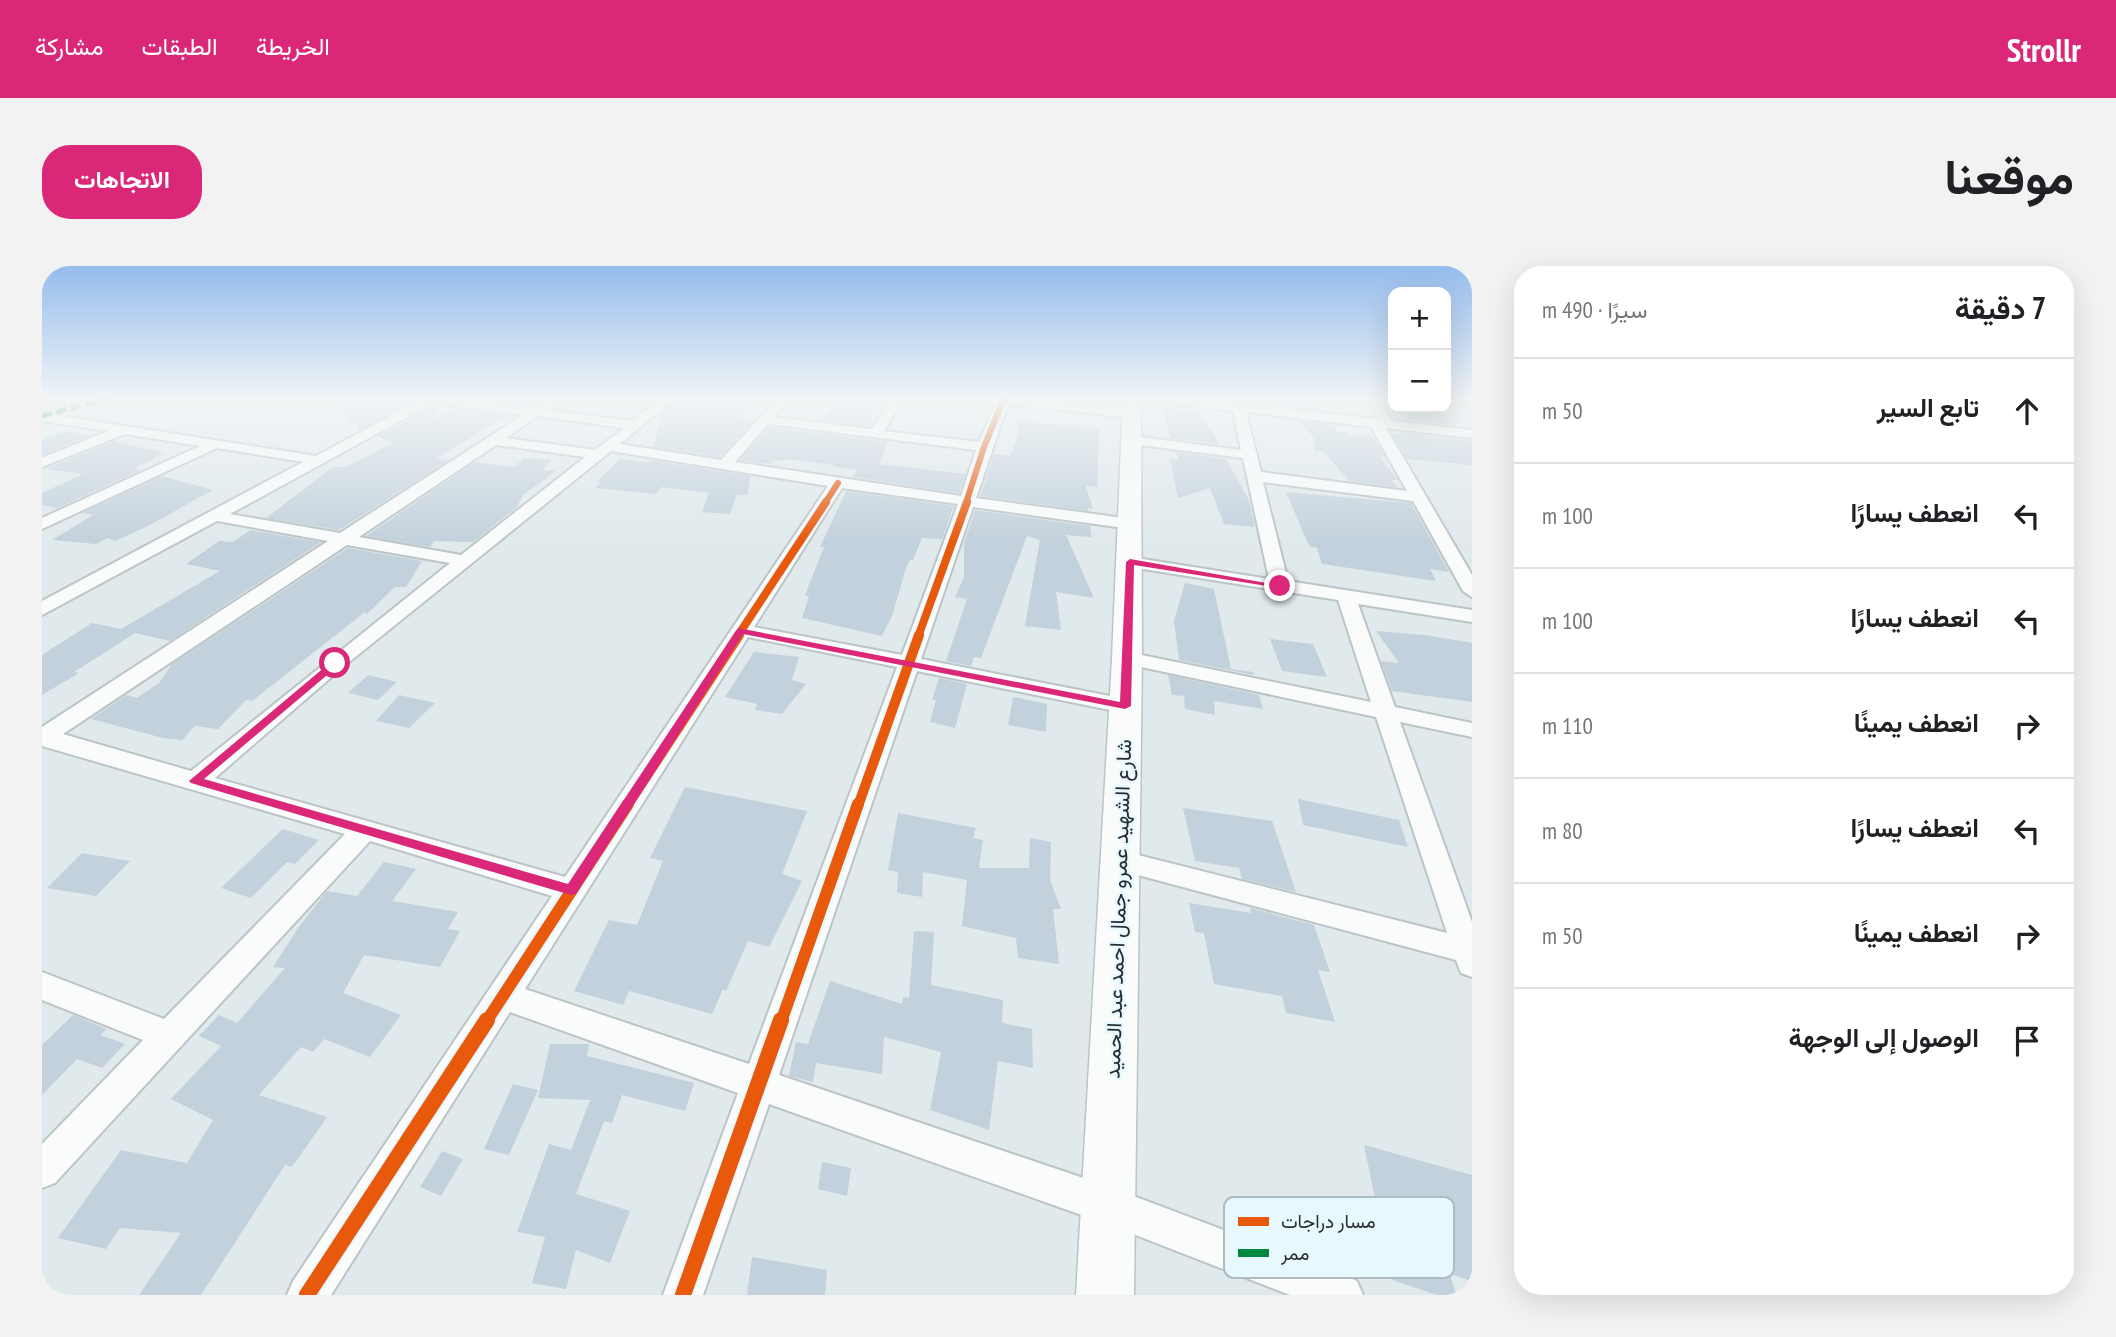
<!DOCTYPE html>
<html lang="ar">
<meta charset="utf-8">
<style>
:root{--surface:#fff;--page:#f2f2f2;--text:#202124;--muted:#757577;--line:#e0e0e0;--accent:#db2777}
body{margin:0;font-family:"PT Sans Narrow",Vazirmatn,sans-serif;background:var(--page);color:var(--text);direction:rtl}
.controls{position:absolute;right:21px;top:21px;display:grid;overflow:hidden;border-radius:14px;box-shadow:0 7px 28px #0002}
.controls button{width:63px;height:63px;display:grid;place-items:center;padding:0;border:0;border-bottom:2px solid var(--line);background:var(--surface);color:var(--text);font:35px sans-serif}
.stop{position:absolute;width:21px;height:21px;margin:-16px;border:5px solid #db2777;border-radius:50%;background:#fff}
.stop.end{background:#db2777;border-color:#fff;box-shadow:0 2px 7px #0008}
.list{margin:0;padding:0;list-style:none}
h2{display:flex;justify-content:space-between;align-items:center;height:91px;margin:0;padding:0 28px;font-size:30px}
h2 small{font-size:23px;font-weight:400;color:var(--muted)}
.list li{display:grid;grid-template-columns:46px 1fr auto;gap:21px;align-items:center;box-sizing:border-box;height:105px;padding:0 28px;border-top:2px solid var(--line)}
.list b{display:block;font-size:26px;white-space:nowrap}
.list em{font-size:23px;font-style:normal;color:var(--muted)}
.icon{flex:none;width:38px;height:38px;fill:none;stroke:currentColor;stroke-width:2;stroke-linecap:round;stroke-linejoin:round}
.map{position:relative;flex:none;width:1430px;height:1029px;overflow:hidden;direction:ltr;border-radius:28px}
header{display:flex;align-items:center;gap:42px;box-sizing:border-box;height:98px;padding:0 35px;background:var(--accent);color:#fff}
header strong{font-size:33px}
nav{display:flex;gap:38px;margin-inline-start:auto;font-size:24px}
.intro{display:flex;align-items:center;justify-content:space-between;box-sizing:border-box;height:168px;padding:0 42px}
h1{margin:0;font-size:49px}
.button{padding:18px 32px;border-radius:28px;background:var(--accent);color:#fff;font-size:24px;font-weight:700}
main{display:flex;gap:42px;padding:0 42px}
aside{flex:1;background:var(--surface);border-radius:28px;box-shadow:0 7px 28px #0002}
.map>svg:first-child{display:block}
.building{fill:#c3d1dc}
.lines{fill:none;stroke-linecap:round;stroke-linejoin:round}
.street-casing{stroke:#bdc4c6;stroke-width:4}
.secondary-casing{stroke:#bdc4c6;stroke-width:3}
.street{fill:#fafcfc;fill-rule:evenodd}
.secondary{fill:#fafcfc;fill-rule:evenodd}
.quiet{stroke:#00873e;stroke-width:5;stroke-dasharray:10 5;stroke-linecap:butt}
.cycleway-far4-casing{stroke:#e8f8ff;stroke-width:9}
.cycleway-far3-casing{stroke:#e8f8ff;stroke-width:11}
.cycleway-far2-casing{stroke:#e8f8ff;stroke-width:14}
.cycleway-far1-casing{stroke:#e8f8ff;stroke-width:17}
.cycleway-casing{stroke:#e8f8ff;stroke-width:20}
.cycleway-far4{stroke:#e8590c;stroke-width:6}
.cycleway-far3{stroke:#e8590c;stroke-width:8}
.cycleway-far2{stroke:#e8590c;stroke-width:10}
.cycleway-far1{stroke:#e8590c;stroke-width:12}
.cycleway{stroke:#e8590c;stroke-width:16}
.route{fill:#db2777}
.labels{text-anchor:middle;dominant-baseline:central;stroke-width:5;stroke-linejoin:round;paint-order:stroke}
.street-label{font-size:21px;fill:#282e30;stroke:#e8f8ff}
.key{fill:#e8f8ff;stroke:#aebbc1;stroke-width:2}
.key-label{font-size:19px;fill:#282e30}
</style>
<header>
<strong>Strollr</strong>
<nav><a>الخريطة</a><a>الطبقات</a><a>مشاركة</a></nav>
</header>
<div class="intro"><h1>موقعنا</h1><a class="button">الاتجاهات</a></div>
<main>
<aside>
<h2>7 دقيقة<small>سيرًا · 490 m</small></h2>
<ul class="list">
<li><svg class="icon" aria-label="ahead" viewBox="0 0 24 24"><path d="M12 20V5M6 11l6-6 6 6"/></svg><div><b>تابع السير</b></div><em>50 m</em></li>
<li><svg class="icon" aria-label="left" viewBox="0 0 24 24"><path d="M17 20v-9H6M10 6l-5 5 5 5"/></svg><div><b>انعطف يسارًا</b></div><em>100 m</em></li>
<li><svg class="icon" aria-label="left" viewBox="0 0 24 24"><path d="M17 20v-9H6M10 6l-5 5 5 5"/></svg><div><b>انعطف يسارًا</b></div><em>100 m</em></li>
<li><svg class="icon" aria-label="right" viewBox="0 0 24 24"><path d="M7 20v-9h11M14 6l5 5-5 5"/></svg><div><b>انعطف يمينًا</b></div><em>110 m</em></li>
<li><svg class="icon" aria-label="left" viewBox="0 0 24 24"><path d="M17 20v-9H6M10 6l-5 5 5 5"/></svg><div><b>انعطف يسارًا</b></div><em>80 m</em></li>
<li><svg class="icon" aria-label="right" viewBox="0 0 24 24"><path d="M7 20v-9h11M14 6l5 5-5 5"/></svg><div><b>انعطف يمينًا</b></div><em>50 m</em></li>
<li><svg class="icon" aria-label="arrive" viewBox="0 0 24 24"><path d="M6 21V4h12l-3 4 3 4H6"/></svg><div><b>الوصول إلى الوجهة</b></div></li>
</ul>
</aside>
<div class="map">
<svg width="1430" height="1029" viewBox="0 0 1430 1029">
<rect width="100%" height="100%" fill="#e0e9ec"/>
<path class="building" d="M283 132H377L319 163 313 155 309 157Z
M429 132H499L487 139Z
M656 132H686L682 137 707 139 700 153 713 154 678 191 611 181 620 146 629 138 650 140Z
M797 132 830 134 829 160 780 154Z
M1227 132H1268L1278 144 1236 140Z
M392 140H395L396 152 411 142 469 150 456 155 394 192 407 194 297 264 224 252 291 201H303L350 177 335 170Z
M1120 141 1158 145 1177 178 1128 172Z
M1354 142H1392L1413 159 1368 154Z
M1253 154 1291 159 1296 166H1305L1306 170 1330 169 1343 191H1338L1356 214H1349L1355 221 1307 215 1281 185H1272L1273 172Z
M976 156 1057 161 1055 221 1044 220 1051 243 1046 242V245L938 230 952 188 968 190 975 171Z
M727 161 846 176 837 198 924 208 917 227 811 211 815 204 791 201 792 199 743 193 741 195 732 194 728 198 698 194Z
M26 165 47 170 0 189V174Z
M1366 167 1430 175V199L1365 193 1350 168Z
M72 175 122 187 92 203 99 204 15 242 0 239V227L41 208 3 203Z
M1134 186 1184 193 1207 234 1213 261 1182 258 1168 222 1136 232 1128 193 1137 194Z
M482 192 510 194 500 204 514 205 481 229 475 241 431 276 392 275 388 281 324 270 433 196 472 201Z
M578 193 607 196V194L709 210 705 229H695L688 248 660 246 667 227 620 221 613 228 553 222 558 217 555 216Z
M120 210 171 224 104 261 73 275 65 272 54 278 10 274 51 249 40 247Z
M804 225 912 240 900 273 880 272 871 294H868L864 302 850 350 840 370 760 352 767 330 763 329 782 281H778Z
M1244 226 1369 237 1407 306 1388 303 1394 315 1280 298 1275 282 1267 280Z
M933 244 1048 260 1049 271 1024 269 1052 332 1014 326 1019 364 983 360 998 274 985 270 939 392 932 391 929 400 904 395 925 333 913 331 922 311V277Z
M208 264 279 276 128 375 93 367 32 406 37 407 0 429V389L50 357 79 363 178 305 144 298 177 275 191 276Z
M306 282 380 295 364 321H353L325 348 323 346 210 435 204 434 176 463 153 460 140 474 121 472 49 453 84 429 95 432 117 417 130 398Z
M1143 317 1172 323 1189 403 1211 406 1212 409 1137 394 1132 355Z
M1334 365 1383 369 1430 377V436L1350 425 1339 395 1357 397Z
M1228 373 1271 378 1285 411 1240 405Z
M712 386 757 391 750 414 764 418 740 448 713 444 715 438 683 431Z
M326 409 355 416 336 434 306 427Z
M1126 409 1217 429 1221 443 1172 435 1173 449 1143 443 1142 430 1130 429Z
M897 412 925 418 913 462 888 456 894 434H890Z
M357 429 393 437 367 462 334 455Z
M971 431 1005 438 1004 466 966 459Z
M643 521 765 545 740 608 760 615 727 681 706 675 684 725 681 723 670 748 587 725 581 739 532 725 567 654 595 659 621 595 608 592Z
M1256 533 1357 554 1366 581 1261 559Z
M1141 542 1230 555 1254 626 1200 613 1197 602 1153 595Z
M856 547 934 562 931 572 941 574 937 602H987L988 572 1009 576 1008 614 1019 643H1011L1017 698 976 692 974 672 920 660 925 614 881 606 880 631 855 627 856 606 846 604Z
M241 563 277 574 253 598 245 596 209 632 179 622Z
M40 587 88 595 54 630 5 622Z
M342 596 374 603 350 635 416 646 406 663 418 665 398 701 322 689 301 727 359 749 328 791 282 773 271 786 259 781 217 829 285 851 250 901 243 899 159 1029H97L139 967 78 962 64 983 16 972 79 884 145 897 171 854 129 833 179 780 157 770 177 749 195 757 243 702 231 701 256 662 285 625 315 630Z
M1147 637 1209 647 1208 642 1272 659 1288 706 1276 704 1293 756 1244 747 1240 730 1172 718 1162 667 1153 666Z
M872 665 892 666 889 719 961 734 960 757 990 763 991 802 956 795 947 864 888 844 899 786 842 771 840 808 774 797 771 816 747 810 754 776 766 778 788 715 860 738 861 731 867 732Z
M31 749 65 763 58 769 83 778 60 802 35 793 0 829V779Z
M508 778H547L545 790 652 817 643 845 580 829 570 857 562 855 534 928 588 945 568 997 534 984 524 1023 490 1017 503 971 475 966 507 878 529 884 548 834 496 832Z
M471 818 496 824 467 889 442 883Z
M1322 879 1430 909V1015L1408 1008 1414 1029H1395L1350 1014Z
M400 885 421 893 399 930 378 921Z
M780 896 809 902 805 930 776 923Z
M710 991 785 1004 783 1029H705Z"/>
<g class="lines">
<defs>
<path id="street" d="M382 132H408L491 142 507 132H521L505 144 590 155 620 132H633L578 178 679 194 736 132H749L732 151 830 163 850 132H862L842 165 937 176 954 137 942 135 940 132H977L1096 145 1097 148 1091 152 966 138 934 232 1089 253 1097 258 1089 263 931 241 879 393 1083 433 1091 435 1094 440 1091 445 1083 447 875 405 737 809 1065 920 1301 1009 1315 1015 1321 1029H1248L1065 958 727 838 661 1029H621L696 827 468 746 289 1029H245L251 1015 510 630 328 575 13 917 0 922V878L101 774 0 734V706L122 753 303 568 0 480V461L286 275 175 255 0 349V335L261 196 175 182 0 263V252L158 180 83 168 0 201V192L66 165 0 155V147L274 190ZM391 137 481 149 298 267 188 248ZM496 150 582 162 553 184 464 172ZM726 158 934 184 919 230 693 196ZM454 179 543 191 419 289 317 271ZM569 185 786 220 523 611 173 512 301 401ZM800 222 916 238 860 389 712 361ZM305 279 408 297 149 505 21 468ZM706 371 855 401 707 798 483 723Z
M1105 132H1141L1336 153 1325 132H1337L1350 155 1430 164V172L1344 162 1430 309V331L1421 325 1371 235 1221 216 1246 315 1430 344V356L1316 338 1353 441 1430 457V471L1358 456 1430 656V711L1419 707 1414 694 1066 601 1062 594 1066 587 1076 584 1405 667 1334 451 1085 398 1078 396 1075 392 1078 388 1085 386 1329 436 1296 334 1082 300 1079 296 1082 292 1088 291 1227 313 1201 192 1090 178 1083 174 1090 170 1199 184 1191 145 1111 136ZM1204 146 1329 161 1365 225 1219 206Z"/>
<path id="secondary" d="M1081 132H1099L1100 392 1092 1029H1034L1070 392Z"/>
</defs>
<use href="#street" class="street-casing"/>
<use href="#secondary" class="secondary-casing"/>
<use href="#street" class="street"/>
<use href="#secondary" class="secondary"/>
<path class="quiet" d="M0 150 67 132"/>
<defs>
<path id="cycleway-far4" d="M783 237 796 217
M924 237 942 181 962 132"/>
<path id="cycleway-far3" d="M695 371 784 236
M876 371 925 236"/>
<path id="cycleway-far2" d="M585 540 697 369
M816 540 877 369"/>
<path id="cycleway-far1" d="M444 756 586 538
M739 756 816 538"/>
<path id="cycleway" d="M265 1029 445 754
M641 1029 739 754"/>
</defs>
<use href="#cycleway-far4" class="cycleway-far4-casing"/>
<use href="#cycleway-far3" class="cycleway-far3-casing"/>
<use href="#cycleway-far2" class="cycleway-far2-casing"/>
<use href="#cycleway-far1" class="cycleway-far1-casing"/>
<use href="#cycleway" class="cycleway-casing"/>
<use href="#cycleway-far4" class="cycleway-far4"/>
<use href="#cycleway-far3" class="cycleway-far3"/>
<use href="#cycleway-far2" class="cycleway-far2"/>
<use href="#cycleway-far1" class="cycleway-far1"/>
<use href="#cycleway" class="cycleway"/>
</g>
<linearGradient id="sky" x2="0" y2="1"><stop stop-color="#95bced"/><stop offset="0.48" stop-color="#f1f5f6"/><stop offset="1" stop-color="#f1f5f6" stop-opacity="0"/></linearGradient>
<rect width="1430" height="276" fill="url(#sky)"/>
<path class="route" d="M1088 293 1242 320 1238 322 1092 299 1089 440 1083 443 701 368 534 628 529 629 149 517 147 515 290 395H297V399L162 513 526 618 696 362 1078 436 1084 296Z"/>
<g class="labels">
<g class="street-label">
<text transform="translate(1076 643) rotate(-88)">شارع الشهيد عمرو جمال احمد عبد الحميد</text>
</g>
</g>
<rect x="1182" y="931" width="230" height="81" rx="10" class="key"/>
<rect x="1196" y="951" width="31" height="9" fill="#e8590c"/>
<rect x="1196" y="983" width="31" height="8" fill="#00873e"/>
<g class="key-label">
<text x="1239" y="962">مسار دراجات</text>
<text x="1239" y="994">ممر</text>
</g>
</svg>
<div class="controls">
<button>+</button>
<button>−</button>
</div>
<div class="stop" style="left:293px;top:397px"></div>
<div class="stop end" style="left:1238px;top:320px"></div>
</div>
</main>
